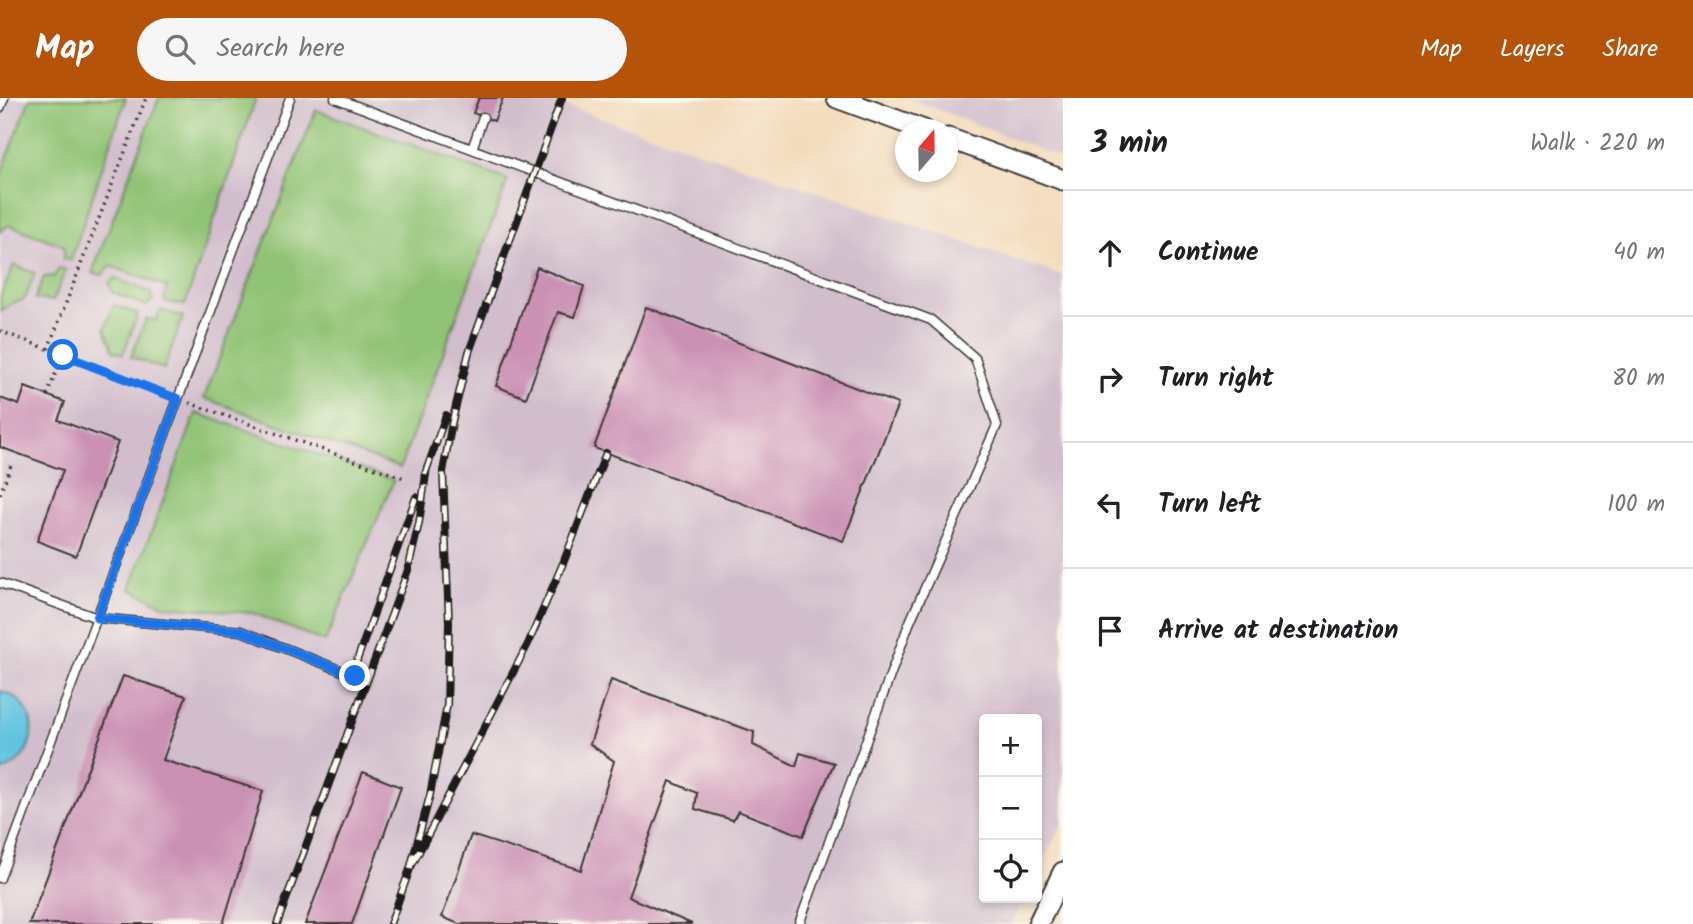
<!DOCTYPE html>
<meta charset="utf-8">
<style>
:root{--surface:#fff;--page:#f6f6f6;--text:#202124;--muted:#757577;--line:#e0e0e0;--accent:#b45309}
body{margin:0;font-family:Kalam,sans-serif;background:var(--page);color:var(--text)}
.controls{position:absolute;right:21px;bottom:21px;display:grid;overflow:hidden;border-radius:7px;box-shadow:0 4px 10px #0003}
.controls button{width:63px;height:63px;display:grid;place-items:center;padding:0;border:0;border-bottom:2px solid var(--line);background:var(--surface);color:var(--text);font:35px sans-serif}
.compass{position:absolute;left:895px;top:21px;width:63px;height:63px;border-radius:50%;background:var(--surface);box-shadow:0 4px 10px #0003;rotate:20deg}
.stop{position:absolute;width:21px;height:21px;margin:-16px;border:5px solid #1a73e8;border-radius:50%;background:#fff}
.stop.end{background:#1a73e8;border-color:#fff;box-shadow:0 2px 7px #0008}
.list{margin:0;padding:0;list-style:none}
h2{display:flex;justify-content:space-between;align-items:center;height:91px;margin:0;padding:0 28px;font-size:30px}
h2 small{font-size:23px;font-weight:400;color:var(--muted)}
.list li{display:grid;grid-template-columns:46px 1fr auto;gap:21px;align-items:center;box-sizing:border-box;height:126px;padding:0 28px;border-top:2px solid var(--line)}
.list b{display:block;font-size:26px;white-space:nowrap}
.list em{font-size:23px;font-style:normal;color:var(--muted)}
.icon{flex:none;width:38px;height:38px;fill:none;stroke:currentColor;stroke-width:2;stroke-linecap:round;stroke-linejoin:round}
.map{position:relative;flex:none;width:1063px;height:826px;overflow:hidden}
header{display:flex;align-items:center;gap:42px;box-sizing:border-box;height:98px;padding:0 35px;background:var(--accent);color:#fff}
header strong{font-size:33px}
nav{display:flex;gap:38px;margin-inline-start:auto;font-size:24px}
.search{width:490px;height:63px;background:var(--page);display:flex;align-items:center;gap:18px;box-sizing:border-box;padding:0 24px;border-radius:38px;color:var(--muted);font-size:26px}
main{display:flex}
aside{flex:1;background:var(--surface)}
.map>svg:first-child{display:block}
.industrial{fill:#d1bdcc}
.green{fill:#90c374;stroke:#567048;stroke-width:2}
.water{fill:#63c3e1;stroke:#40707e;stroke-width:2}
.building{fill:#cb91b5}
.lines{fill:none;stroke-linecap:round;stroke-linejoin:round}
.service-casing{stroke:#3c3834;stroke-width:11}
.tertiary-casing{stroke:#3c3834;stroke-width:23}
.path{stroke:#3c3834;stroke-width:3.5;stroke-dasharray:2 5;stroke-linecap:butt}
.service{stroke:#fff;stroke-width:8}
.tertiary{stroke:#fff;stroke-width:19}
.rail-casing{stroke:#1c1c1c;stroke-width:8}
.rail{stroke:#fbf7ec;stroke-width:5;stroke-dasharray:16;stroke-linecap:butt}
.route{stroke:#1a73e8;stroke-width:9}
</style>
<header>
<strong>Map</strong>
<div class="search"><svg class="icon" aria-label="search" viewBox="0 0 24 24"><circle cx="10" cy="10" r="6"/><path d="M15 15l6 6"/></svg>Search here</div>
<nav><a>Map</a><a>Layers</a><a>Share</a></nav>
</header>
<main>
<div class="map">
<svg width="1063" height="826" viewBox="0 0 1063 826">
<rect width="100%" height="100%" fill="#fbf7ec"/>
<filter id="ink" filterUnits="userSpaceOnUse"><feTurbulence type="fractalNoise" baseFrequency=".0143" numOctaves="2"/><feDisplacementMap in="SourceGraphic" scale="14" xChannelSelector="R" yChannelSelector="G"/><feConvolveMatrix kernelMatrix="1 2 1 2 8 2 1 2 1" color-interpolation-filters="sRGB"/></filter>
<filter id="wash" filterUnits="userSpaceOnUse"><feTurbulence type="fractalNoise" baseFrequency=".00686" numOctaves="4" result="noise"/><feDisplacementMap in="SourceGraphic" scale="28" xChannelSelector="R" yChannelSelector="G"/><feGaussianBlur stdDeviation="1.57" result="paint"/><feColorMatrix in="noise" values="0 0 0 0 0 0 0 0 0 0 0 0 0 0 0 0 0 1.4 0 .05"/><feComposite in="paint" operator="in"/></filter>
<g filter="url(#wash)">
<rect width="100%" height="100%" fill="#f3daba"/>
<path class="industrial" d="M0 0H543L1063 178V724L1037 776V621H984V800H1025L1011 826H0Z
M909 0H1063V61Z"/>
<path class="green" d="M30 0H126L71 162 64 161V148L9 127 0 134V79Z
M159 0H256L185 207 164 203 167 189 111 168 102 177 92 175Z
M316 12 508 82 400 370 204 300Z
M14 167 35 175 25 201 13 205 1 213 0 199Z
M60 170 66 172 53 203 35 201 44 179 54 178Z
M115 180 150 194 153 202 146 208 112 194 109 185Z
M114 207 138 216 123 256 114 253 105 231Z
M161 212 183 219 164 271 131 259 146 221 156 222Z
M196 315 394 382 325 544 253 515 166 508 130 491Z"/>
<path class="water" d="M0 593C43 603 41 661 0 674Z"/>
<g id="blocks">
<path class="building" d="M479 0H503L494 23 473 15Z
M537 169 584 188 575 219 558 214 526 300 496 288Z
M646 209 898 306 843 443 594 350Z
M25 289 65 304 58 322 118 344 76 458 37 443 63 372 0 349V300L19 307Z
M123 578 186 598 163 662 263 693 223 826H29Z
M611 582 754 634 753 647 796 668 800 655 834 665 803 738 738 713 733 722 695 711 697 695 670 683 628 799 692 826H459L442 819 471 737 581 772 614 663 590 646Z
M363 674 401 689 352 826H305Z"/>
</g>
</g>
<g filter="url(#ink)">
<use href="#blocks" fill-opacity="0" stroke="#3c3834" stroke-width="2"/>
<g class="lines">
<defs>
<path id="service" d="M335 0 931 222 975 260 997 327 909 526 799 826
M0 10 4 0
M472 51 483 19
M0 485 97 520 241 533 355 578
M0 780 290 0"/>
<path id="tertiary" d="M837 0 924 32
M948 40 1063 82
M1038 826 1063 774"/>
</defs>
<use href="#service" class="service-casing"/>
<use href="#tertiary" class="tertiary-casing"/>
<path class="path" d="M0 233 168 297
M48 251 146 0
M47 297 63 257
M189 305 404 380
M0 396 11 367"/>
<use href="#service" class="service"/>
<use href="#tertiary" class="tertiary"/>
<defs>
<path id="rail" d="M425 376 446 317
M356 565 416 399
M410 771 430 697 447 607 449 525 443 374 452 324 469 254 562 0
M277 826 408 472 419 425 427 369
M390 826 410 771 528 546 564 463 606 355"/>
</defs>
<use href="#rail" class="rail-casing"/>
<use href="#rail" class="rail"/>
</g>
</g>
<g class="lines" filter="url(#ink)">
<path class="route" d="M63 257 178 301 97 520 241 533 355 578"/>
</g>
</svg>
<div class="controls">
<button>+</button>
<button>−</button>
<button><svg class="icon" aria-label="locate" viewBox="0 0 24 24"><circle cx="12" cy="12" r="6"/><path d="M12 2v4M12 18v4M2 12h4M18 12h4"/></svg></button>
</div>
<svg class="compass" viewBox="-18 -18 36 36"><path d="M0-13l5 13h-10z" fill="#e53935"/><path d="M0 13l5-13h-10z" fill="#757577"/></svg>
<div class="stop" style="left:63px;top:257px"></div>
<div class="stop end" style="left:355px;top:578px"></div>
</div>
<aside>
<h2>3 min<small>Walk · 220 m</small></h2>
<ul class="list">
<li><svg class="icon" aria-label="ahead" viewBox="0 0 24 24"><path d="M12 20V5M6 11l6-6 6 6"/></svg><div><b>Continue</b></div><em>40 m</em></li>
<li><svg class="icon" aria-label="right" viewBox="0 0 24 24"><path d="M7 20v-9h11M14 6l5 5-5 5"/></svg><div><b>Turn right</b></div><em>80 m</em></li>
<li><svg class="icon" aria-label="left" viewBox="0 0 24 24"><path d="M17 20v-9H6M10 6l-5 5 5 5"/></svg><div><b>Turn left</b></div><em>100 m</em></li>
<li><svg class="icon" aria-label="arrive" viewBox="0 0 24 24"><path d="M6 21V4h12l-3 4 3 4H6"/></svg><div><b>Arrive at destination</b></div></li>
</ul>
</aside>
</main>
